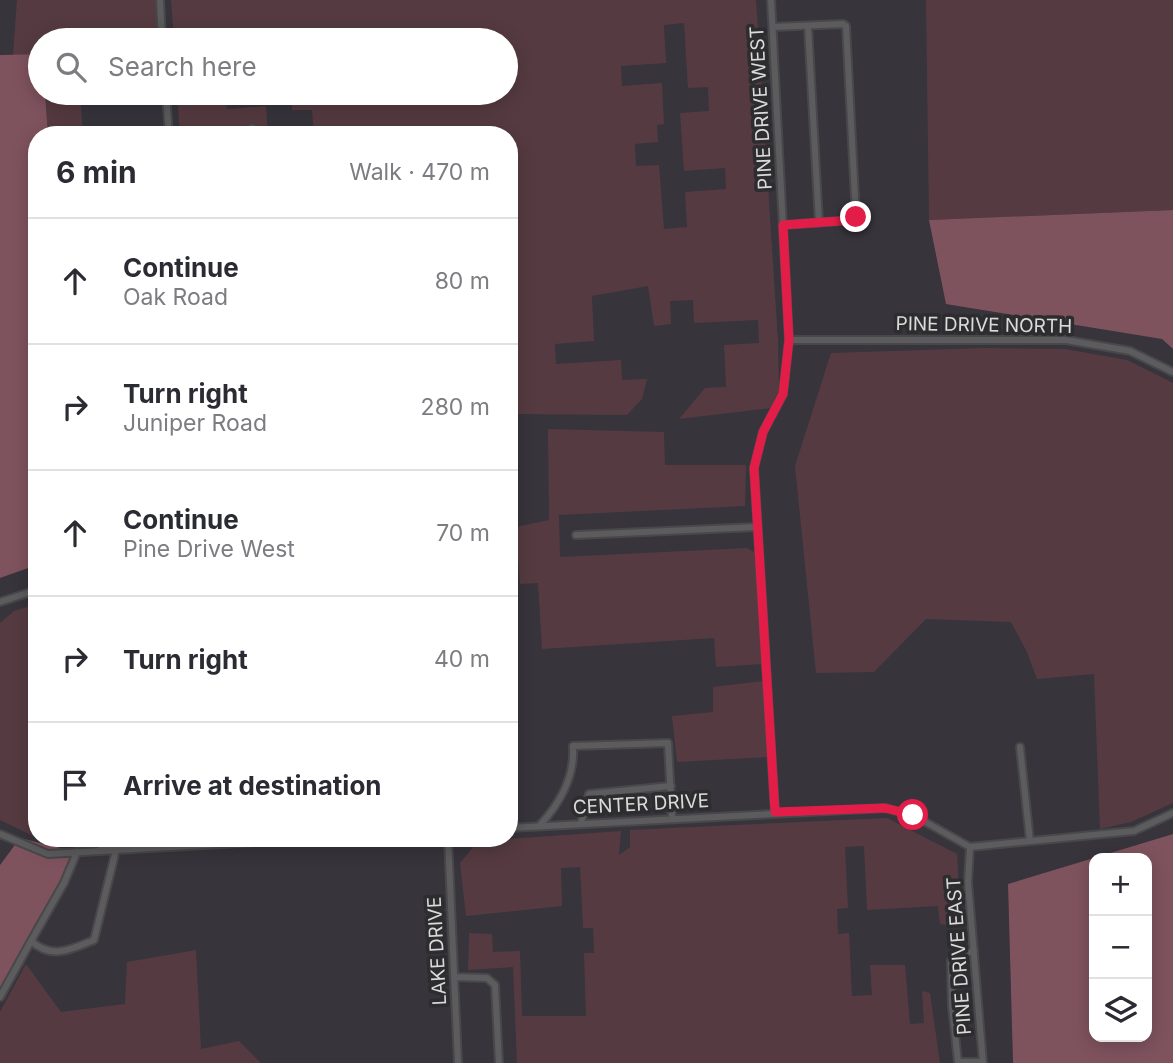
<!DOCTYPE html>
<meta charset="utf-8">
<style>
:root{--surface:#fff;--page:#f2f2f3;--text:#2b2b33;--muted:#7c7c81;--line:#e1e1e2}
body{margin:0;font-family:Inter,sans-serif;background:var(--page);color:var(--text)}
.controls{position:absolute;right:21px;bottom:21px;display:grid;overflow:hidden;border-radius:14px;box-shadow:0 4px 18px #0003}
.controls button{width:63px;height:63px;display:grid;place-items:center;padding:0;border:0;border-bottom:2px solid var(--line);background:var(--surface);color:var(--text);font:35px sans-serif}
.stop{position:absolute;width:21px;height:21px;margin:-16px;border:5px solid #e11d48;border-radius:50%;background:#fff}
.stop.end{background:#e11d48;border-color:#fff;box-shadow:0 2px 7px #0008}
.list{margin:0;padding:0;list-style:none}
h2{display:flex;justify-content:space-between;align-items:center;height:91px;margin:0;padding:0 28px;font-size:30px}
h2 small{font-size:23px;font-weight:400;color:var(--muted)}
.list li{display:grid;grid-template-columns:46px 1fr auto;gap:21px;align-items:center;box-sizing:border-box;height:126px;padding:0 28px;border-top:2px solid var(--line)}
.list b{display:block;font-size:26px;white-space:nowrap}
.list p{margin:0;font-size:23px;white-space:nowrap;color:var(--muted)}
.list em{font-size:23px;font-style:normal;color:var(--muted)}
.icon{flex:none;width:38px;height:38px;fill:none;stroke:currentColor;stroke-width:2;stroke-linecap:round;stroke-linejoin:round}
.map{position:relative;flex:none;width:1173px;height:1063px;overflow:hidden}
.search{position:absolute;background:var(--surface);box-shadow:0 4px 18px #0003;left:28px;top:28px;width:490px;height:77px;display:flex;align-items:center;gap:18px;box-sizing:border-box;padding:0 24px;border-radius:38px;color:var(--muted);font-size:26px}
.panel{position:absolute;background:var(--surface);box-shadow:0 4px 18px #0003;left:28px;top:126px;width:490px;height:721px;border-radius:28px}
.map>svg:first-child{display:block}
.built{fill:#37343c}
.green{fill:#553b41;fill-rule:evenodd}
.forest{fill:#7f535e;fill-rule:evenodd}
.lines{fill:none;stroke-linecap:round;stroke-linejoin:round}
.service-casing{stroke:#48474a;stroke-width:10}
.service{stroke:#5c5b5d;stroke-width:6}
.route{stroke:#e11d48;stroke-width:9}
.labels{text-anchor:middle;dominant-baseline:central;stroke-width:7;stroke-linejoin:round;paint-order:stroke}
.street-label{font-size:19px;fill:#dbdadb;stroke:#2d2c2e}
</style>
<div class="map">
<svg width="1173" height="1063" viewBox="0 0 1173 1063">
<rect width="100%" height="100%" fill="#2d2c2e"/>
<path class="built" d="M0 0H1173V210L930 220 1162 339 1173 349V834L1008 884 1013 1063H0V988L77 852 20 838 0 865V578L37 565V838H509V135H48L45 93H506V40H40V54L0 55Z"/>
<path class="green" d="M17 0H156L159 40H40V54L13 55Z
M171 0H756L778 341 779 390 771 408 679 419 705 388 726 387 724 345 759 343 758 320 694 323 693 300 670 301 671 324 654 326 648 286 592 296 594 341 555 344 556 364 621 360 622 380 647 379 642 399 627 415 509 414V135H300L314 134 312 110H292L291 93H506V40H174ZM684 23 688 88 708 87 709 111 680 113 684 171 725 168 726 189 685 192 687 227 664 229 659 165 636 166 635 144 658 142 657 125 664 124 662 83 622 86 621 66 666 63 664 25Z
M926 0H1173V210L929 220Z
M45 93H80L83 135H48Z
M177 93H225L227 109 266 106 268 135H180Z
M985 348 1065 349 1127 360 1173 383V803L1131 822 1100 829 1094 674 1037 679 1027 652 1011 622 926 619 874 672 816 673 795 466 831 353Z
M548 429 664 432 665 465H746L745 506 559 515 560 557 747 548 754 552 764 664 716 667 714 638 542 649 538 583 520 584 515 527 549 520Z
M37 604V838L0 820V623L14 611Z
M763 681 767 757 677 762 672 716 713 712V687Z
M887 818 957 854 961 927 940 924 938 906 867 910 864 846 845 847 848 908 837 909 838 934 849 933 852 996 872 995 870 965H905L910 1024 924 1023 922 991 930 993 940 1063H517L513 967 468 970 469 933 492 934 493 952 520 951 522 1016H586L584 953H594L593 928H583L580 867 561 868 562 906 466 916 460 863 478 841 621 831 619 855 630 847V830Z
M196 950 201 1049 239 1041 261 1063H0V1012L26 964 61 1012 125 1004 127 962Z"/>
<path class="forest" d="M40 54V93H45L48 135H37V565L0 578V55Z
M1173 210V349L1162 339 946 304 929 220Z
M1173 834V1063H1013L1008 884ZM1147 858V1037H1094V858Z
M20 838 77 852 0 988V865Z"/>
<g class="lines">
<defs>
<path id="service" d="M160 0 162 40
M771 0 789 340 783 394 763 432 754 468 775 812
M808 26 819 223
M773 27 843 24 846 26 856 217 854 220 783 225
M166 93 169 135
M252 128V135
M789 340H1066L1130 351 1173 372
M576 535 757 527
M0 602 37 590
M1020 747 1030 841
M581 823 589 794 671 786
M539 826C559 805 575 777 573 746L668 743 672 818
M509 828 885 808 913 815 970 847
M0 834 48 854 327 838
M448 838 458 1063
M970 847 968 882 983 1063
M970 847 1134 831 1173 813
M100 850 123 838
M77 852 64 883 31 941C52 960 72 949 94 940L116 850 114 843
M974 951 960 954 951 961 952 1006 958 1062H983
M454 977 487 978 495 985 499 1063
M0 997 31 941"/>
</defs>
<use href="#service" class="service-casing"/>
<use href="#service" class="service"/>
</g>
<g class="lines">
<path class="route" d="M856 217 854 220 783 225 789 340 783 394 763 432 754 468 775 812 885 808 913 815"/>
</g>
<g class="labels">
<g class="street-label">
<text transform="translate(761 108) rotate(-93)">PINE DRIVE WEST</text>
<text transform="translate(984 325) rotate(1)">PINE DRIVE NORTH</text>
<text transform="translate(641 804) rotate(-3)">CENTER DRIVE</text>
<text transform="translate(437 951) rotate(-93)">LAKE DRIVE</text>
<text transform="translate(959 956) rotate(-94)">PINE DRIVE EAST</text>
</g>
</g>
</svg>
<div class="controls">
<button>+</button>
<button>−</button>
<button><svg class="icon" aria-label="layers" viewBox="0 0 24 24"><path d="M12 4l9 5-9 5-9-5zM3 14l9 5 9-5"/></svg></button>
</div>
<div class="stop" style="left:913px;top:815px"></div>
<div class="stop end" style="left:856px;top:217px"></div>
<div class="search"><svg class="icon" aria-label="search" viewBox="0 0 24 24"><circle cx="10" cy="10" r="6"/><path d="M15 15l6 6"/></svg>Search here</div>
<section class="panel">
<h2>6 min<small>Walk · 470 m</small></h2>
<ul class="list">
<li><svg class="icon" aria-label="ahead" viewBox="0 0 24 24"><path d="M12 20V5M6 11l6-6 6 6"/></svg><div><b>Continue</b><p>Oak Road</p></div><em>80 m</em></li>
<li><svg class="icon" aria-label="right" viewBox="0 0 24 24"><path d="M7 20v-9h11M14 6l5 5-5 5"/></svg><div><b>Turn right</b><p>Juniper Road</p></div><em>280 m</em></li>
<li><svg class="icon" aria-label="ahead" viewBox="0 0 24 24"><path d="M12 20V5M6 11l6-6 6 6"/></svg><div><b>Continue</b><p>Pine Drive West</p></div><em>70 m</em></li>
<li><svg class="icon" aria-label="right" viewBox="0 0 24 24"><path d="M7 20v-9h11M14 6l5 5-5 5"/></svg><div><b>Turn right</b></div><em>40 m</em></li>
<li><svg class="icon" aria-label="arrive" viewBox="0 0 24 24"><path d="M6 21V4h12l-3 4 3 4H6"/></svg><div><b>Arrive at destination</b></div></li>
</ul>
</section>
</div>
